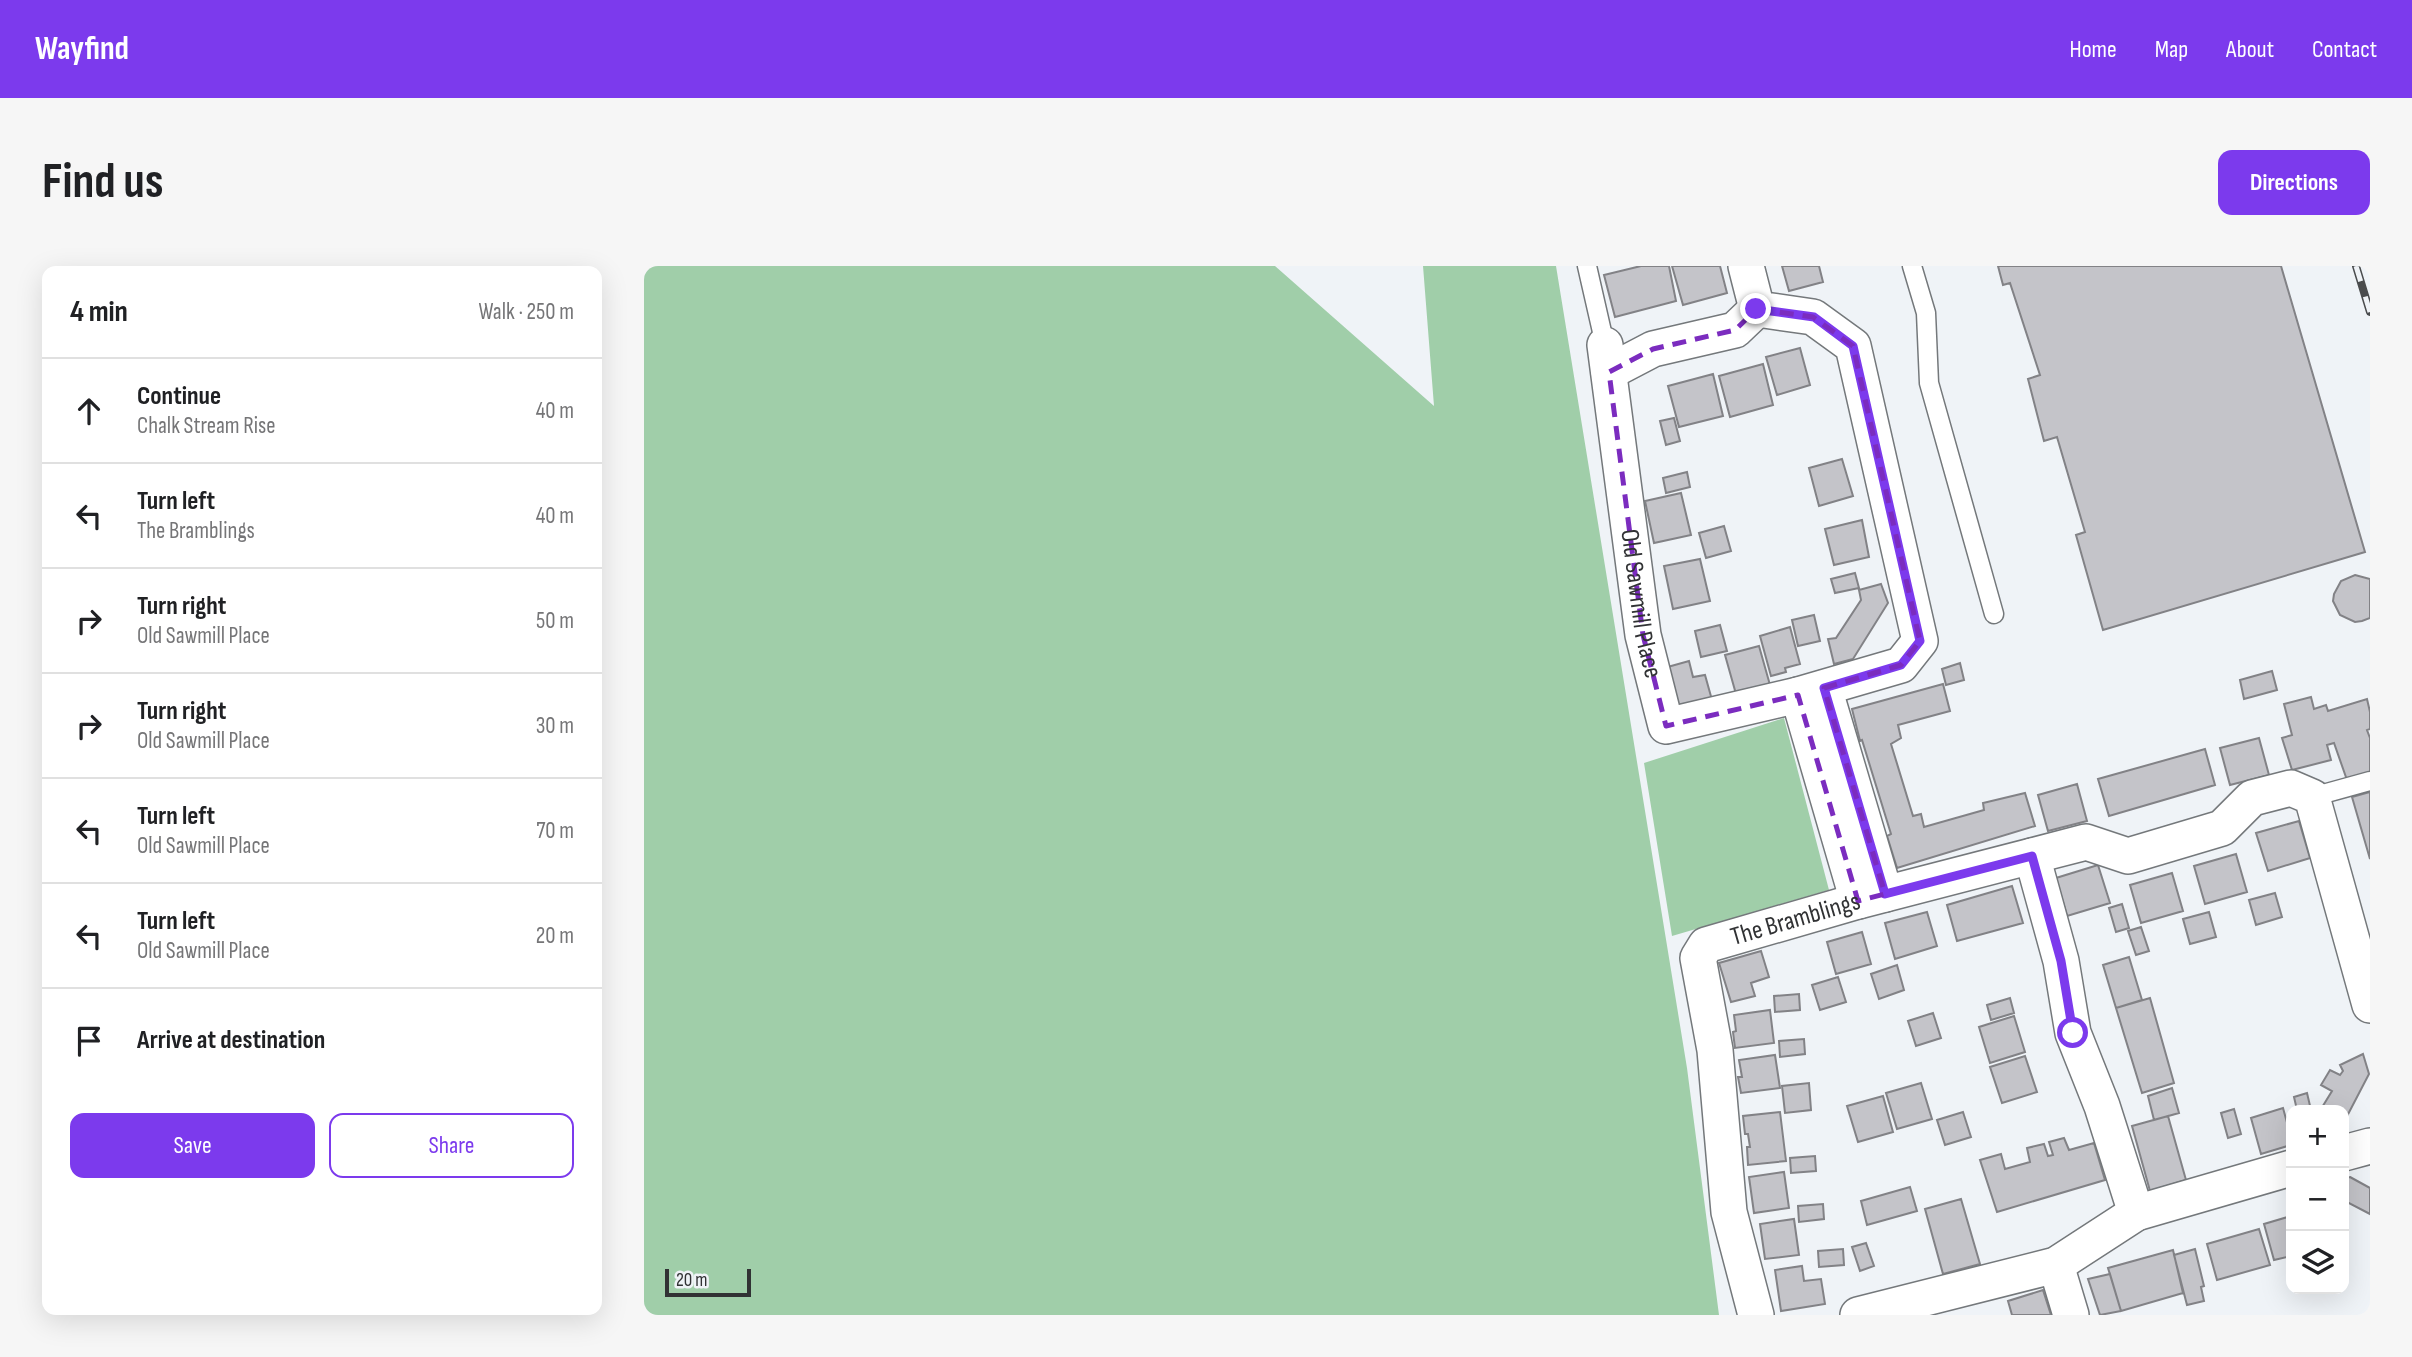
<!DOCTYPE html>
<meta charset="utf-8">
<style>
:root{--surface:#fff;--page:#f6f6f6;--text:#202124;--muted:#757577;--line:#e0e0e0;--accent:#7c3aed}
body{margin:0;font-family:"Sofia Sans Condensed",sans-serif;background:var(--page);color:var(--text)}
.controls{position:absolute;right:21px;bottom:21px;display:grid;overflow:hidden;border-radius:14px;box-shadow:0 7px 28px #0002}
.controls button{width:63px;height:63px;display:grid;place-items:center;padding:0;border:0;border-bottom:2px solid var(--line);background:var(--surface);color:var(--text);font:35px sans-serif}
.scale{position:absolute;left:21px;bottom:18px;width:86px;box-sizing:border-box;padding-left:7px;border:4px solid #313234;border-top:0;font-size:19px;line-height:24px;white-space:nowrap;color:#313234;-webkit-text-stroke:5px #eff3f7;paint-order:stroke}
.stop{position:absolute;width:21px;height:21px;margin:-16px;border:5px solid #7c3aed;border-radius:50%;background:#fff}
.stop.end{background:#7c3aed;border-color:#fff;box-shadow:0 2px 7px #0008}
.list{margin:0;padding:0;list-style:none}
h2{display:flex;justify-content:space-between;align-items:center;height:91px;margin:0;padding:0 28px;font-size:30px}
h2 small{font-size:23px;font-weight:400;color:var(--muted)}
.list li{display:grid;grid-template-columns:46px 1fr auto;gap:21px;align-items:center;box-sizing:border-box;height:105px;padding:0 28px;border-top:2px solid var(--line)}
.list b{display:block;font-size:26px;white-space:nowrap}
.list p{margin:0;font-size:23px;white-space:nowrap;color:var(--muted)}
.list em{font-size:23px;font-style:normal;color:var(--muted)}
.actions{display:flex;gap:14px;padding:21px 28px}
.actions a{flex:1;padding:16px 0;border:2px solid var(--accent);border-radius:14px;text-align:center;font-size:24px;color:var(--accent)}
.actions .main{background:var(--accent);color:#fff}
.icon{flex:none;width:38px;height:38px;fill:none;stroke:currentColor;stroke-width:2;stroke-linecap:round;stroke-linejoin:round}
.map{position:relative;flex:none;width:1726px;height:1049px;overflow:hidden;border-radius:14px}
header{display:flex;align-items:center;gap:42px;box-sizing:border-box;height:98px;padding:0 35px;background:var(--accent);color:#fff}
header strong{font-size:33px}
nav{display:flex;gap:38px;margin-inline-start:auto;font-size:24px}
.intro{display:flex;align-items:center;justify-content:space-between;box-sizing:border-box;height:168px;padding:0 42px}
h1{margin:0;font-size:49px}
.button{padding:18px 32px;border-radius:14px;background:var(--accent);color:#fff;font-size:24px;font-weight:700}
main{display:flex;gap:42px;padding:0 42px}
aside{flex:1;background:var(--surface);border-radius:14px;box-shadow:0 7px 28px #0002}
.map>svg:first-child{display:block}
.green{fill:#a0cea9}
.building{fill:#c4c4c9;stroke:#828286;stroke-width:2}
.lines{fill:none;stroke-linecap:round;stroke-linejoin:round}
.lane-casing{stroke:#74787b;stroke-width:21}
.street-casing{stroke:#74787b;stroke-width:38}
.lane{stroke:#fff;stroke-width:18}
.street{stroke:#fff;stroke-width:35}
.rail-casing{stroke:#4a4c4e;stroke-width:8}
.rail{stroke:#eff3f7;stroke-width:5;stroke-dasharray:16;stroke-linecap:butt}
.route{stroke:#7c3aed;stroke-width:9}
.marked{fill:none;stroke:#7b2cbf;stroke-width:5;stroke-dasharray:14 9;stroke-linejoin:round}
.labels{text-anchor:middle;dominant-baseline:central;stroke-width:5;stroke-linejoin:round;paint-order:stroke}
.street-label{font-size:26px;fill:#313234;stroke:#eff3f7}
</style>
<header>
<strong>Wayfind</strong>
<nav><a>Home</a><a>Map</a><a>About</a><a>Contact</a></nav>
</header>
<div class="intro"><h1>Find us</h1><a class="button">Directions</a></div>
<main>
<aside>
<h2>4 min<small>Walk · 250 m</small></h2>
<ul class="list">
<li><svg class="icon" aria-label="ahead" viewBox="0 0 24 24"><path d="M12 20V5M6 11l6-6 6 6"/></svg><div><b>Continue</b><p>Chalk Stream Rise</p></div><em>40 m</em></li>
<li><svg class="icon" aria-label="left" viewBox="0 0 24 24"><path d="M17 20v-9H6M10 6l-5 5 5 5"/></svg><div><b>Turn left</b><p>The Bramblings</p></div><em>40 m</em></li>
<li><svg class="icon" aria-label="right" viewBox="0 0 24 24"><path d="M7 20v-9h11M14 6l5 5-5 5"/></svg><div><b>Turn right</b><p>Old Sawmill Place</p></div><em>50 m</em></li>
<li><svg class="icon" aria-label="right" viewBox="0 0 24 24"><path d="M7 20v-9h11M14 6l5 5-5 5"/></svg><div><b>Turn right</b><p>Old Sawmill Place</p></div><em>30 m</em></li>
<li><svg class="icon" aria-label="left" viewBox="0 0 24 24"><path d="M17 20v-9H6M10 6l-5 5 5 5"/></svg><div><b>Turn left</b><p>Old Sawmill Place</p></div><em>70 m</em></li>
<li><svg class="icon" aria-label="left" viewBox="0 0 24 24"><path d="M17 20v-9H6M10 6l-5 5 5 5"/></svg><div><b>Turn left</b><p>Old Sawmill Place</p></div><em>20 m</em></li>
<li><svg class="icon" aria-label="arrive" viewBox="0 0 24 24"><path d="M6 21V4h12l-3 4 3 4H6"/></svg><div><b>Arrive at destination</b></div></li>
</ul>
<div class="actions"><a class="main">Save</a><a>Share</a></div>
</aside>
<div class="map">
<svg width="1726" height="1049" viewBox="0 0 1726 1049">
<rect width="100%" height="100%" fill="#eff3f7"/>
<path class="green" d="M0 0H631L790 140 779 0H912L1043 802 1075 1049H0Z
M1140 452 1185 624 1028 670 1000 497Z"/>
<path class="building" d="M997 0H1025L1032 35 971 51 960 9Z
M1028 0H1076L1083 27 1039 39Z
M1138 0H1175L1179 16 1145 25Z
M1354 0H1637L1721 286 1459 364 1432 269 1441 266 1413 171 1400 175 1384 113 1396 109 1366 17 1359 19Z
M1156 82 1166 119 1133 129 1122 91Z
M1119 98 1129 139 1086 151 1075 110Z
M1069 108 1079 150 1035 161 1024 120Z
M1030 152 1036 175 1022 179 1016 155Z
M1198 193 1209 230 1175 240 1165 202Z
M1043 206 1046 221 1022 227 1019 212Z
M1037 227 1047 269 1010 277 1001 235Z
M1218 254 1225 291 1190 299 1181 263Z
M1080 260 1087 285 1062 292 1055 267Z
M1056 293 1066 335 1029 343 1020 300Z
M1211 307 1215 322 1191 327 1187 313Z
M1711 309 1726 313V352L1718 355 1711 356 1696 349 1689 335 1690 328 1697 315Z
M1237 318 1244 337 1209 393 1190 398 1184 373 1192 372 1217 334 1215 324Z
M1170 349 1176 375 1154 380 1148 354Z
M1076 359 1083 385 1057 391 1051 365Z
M1146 361 1156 398 1141 402 1142 406 1127 410 1116 370Z
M1115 380 1126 419 1092 428 1081 389Z
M1045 395 1049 411 1061 409 1068 434 1029 444 1020 402Z
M1316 397 1320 414 1302 419 1298 403Z
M1628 405 1633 424 1600 433 1596 414Z
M1299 418 1306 445 1254 459 1257 472 1247 478 1269 550 1277 548 1280 561 1340 544 1339 537 1381 527 1391 560 1253 602 1243 570 1247 568 1218 474 1216 475 1208 443Z
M1667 431 1670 443 1682 439 1684 445 1723 433 1726 446V463L1723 464 1726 472V507L1703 514 1690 477 1683 479 1687 494 1648 504 1638 472 1648 469 1640 438Z
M1615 472 1625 509 1586 519 1576 482Z
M1561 483 1571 519 1465 550 1454 513Z
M1433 518 1443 555 1404 565 1394 529Z
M1726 526V593L1708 531Z
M1655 555 1666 592 1624 605 1612 567Z
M1592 588 1603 626 1561 638 1550 600Z
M1454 599 1466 637 1423 650 1412 612Z
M1528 607 1539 645 1497 657 1486 619Z
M1368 620 1379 657 1313 675 1303 639Z
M1631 627 1638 651 1612 659 1605 634Z
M1478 638 1485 662 1472 666 1465 642Z
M1283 646 1293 680 1251 693 1241 657Z
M1565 646 1572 671 1546 678 1539 653Z
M1497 661 1505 685 1492 689 1484 665Z
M1218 666 1227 698 1192 708 1183 676Z
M1117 685 1125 711 1107 717 1111 730 1087 736 1075 697Z
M1485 691 1498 734 1472 742 1459 699Z
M1253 699 1260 724 1235 733 1227 708Z
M1194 711 1202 736 1176 744 1168 719Z
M1155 728 1156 744 1131 746 1130 730Z
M1366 732 1370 747 1347 754 1343 739Z
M1506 732 1530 817 1498 827 1472 742Z
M1126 744 1130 777 1091 782 1089 766 1092 765 1090 749Z
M1289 747 1297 772 1272 780 1264 755Z
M1370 750 1381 786 1346 797 1335 761Z
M1160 773 1161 788 1136 791 1135 775Z
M1719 788 1725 808 1700 856V844H1674L1677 843 1688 825 1677 819 1686 804 1696 809 1699 805 1696 799Z
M1131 789 1136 822 1097 827 1094 811H1098L1095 794Z
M1381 790 1393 826 1358 837 1346 801Z
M1165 817 1167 844 1141 847 1138 820Z
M1277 817 1288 853 1253 863 1242 827Z
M1528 822 1535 847 1510 854 1504 830Z
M1663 827 1667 844H1653L1650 831Z
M1239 830 1249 866 1214 876 1203 840Z
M1639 842 1647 871V879L1617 888 1607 852Z
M1590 843 1597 868 1584 872 1577 847Z
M1136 846 1142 895 1104 899 1103 881H1106L1104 868H1101L1099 850Z
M1319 846 1327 871 1301 879 1293 854Z
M1524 850 1542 914 1506 925 1488 860Z
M1420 872 1425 884 1450 877 1461 914 1353 946 1336 894 1357 888 1361 903 1386 896 1383 882 1400 878 1404 890 1409 889 1405 876Z
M1171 890 1172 905 1147 907 1146 892Z
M1140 906 1145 942 1110 947 1105 911Z
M1706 911 1726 922V948L1705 937 1700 938V913Z
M1266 921 1273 945 1223 959 1217 935Z
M1317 933 1336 998 1299 1008 1281 943Z
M1179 938 1180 953 1155 956 1154 940Z
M1647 950V990L1630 994 1620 958Z
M1150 953 1155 989 1121 993 1116 958Z
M1615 963 1626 999 1573 1014 1563 978Z
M1222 977 1230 1000 1216 1005 1208 981Z
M1199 983 1200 999 1175 1001 1174 985Z
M1551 983 1560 1020 1557 1021 1560 1035 1543 1039 1530 989Z
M1529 984 1539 1027 1477 1045 1464 1002Z
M1158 1000 1160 1015 1177 1013 1181 1038 1137 1045 1131 1004Z
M1466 1008 1477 1045 1456 1049 1444 1013Z
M1399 1024 1407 1049H1368L1364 1035Z"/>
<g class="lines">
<defs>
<path id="lane" d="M943 0 961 79
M1268 0 1282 47 1285 117 1350 348
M1668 531 1726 515"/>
<g id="street">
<path d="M1102 0 1113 43 1169 51 1209 80 1276 375 1257 399 1154 429 1214 635"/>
<path id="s1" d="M961 79 999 369 1022 460 1154 429"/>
<path d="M965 106 1009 83 1091 64 1113 43"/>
<path d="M1180 422 1241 628"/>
<path d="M1388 590 1417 695 1429 767 1458 840 1492 947"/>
<path d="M1700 887 1726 880"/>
<path d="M1412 999 1427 1049"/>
<path id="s2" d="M1112 1049 1085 946 1071 784 1054 692 1062 679 1214 635 1442 576 1484 590 1578 562 1608 532 1647 522 1668 531 1726 739"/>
<path d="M1214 1049 1412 999 1492 947 1647 902"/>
</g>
</defs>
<use href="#lane" class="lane-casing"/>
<use href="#street" class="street-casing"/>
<use href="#lane" class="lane"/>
<use href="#street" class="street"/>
<defs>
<path id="rail" d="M1712 0 1726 46"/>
</defs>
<use href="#rail" class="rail-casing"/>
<use href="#rail" class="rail"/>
</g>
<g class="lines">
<path class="route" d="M1112 43 1170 51 1209 80 1276 375 1257 399 1180 422 1241 628 1388 590 1417 695 1429 767"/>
</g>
<path class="marked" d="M1113 43 1169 51 1209 80 1276 375 1257 399 1180 422 1241 628 1214 635 1154 429 1022 460 999 369 965 106 1009 83 1091 64Z"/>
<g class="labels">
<g class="street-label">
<text stroke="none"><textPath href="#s1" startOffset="261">Old Sawmill Place</textPath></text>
<text stroke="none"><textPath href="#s2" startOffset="471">The Bramblings</textPath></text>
</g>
</g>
</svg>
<div class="controls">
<button>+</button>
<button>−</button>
<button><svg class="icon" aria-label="layers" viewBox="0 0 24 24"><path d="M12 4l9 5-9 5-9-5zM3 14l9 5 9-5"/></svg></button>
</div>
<div class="scale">20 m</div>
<div class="stop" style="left:1429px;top:767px"></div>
<div class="stop end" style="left:1112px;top:43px"></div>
</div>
</main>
